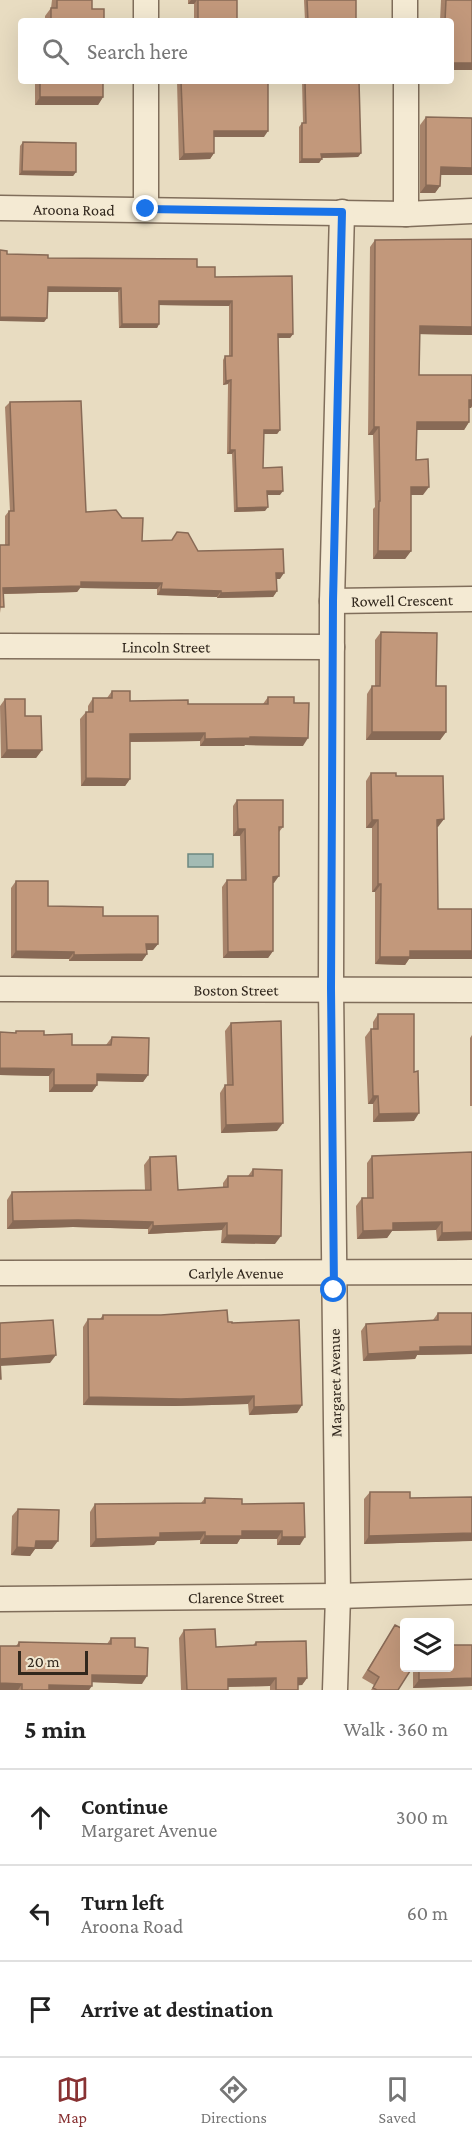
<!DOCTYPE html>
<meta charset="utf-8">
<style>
:root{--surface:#fff;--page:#f6f6f6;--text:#222;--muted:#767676;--line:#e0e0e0;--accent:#883233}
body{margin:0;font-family:"Crimson Pro",serif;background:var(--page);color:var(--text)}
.controls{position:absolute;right:18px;bottom:18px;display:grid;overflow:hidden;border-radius:6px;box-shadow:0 6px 24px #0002}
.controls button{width:54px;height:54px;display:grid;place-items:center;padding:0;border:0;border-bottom:2px solid var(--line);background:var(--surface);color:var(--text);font:30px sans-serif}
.scale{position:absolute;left:18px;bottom:15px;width:70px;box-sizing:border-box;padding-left:6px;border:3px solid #31271d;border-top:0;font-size:16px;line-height:21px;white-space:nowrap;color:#31271d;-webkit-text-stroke:4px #f1e7d0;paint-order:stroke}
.stop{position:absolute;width:18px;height:18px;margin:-14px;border:4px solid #1a73e8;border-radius:50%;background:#fff}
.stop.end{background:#1a73e8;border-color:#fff;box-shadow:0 2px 6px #0008}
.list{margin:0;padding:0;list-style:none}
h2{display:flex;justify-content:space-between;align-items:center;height:78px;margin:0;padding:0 24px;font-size:26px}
h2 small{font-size:20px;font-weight:400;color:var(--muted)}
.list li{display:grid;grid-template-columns:39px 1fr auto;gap:18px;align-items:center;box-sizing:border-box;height:96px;padding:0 24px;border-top:2px solid var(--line)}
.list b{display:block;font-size:22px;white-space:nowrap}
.list p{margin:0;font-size:20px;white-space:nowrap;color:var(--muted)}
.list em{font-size:20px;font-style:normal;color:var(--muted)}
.icon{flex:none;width:33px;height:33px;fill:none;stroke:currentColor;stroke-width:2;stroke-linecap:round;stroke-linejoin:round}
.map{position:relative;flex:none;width:472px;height:1690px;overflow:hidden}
.search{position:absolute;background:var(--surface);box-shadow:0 6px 24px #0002;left:18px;right:18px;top:18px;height:66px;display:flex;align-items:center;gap:15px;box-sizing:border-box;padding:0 21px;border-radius:6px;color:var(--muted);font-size:22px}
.sheet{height:366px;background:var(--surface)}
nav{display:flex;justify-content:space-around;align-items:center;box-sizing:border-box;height:84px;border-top:2px solid var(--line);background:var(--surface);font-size:16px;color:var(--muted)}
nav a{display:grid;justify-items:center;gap:3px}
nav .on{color:var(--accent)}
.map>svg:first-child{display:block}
.water{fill:#a3bbb4;stroke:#6c8880;stroke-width:1.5}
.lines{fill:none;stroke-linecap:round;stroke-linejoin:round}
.minor-casing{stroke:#806e5b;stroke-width:27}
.minor{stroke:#f4ead3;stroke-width:24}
.wall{fill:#a7836a}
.shaded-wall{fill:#886a56}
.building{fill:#c2987b;stroke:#886a56;stroke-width:1.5}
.route{stroke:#1a73e8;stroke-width:8}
.labels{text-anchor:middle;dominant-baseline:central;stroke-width:5;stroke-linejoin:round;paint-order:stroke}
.street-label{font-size:16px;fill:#31271d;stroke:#f1e7d0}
</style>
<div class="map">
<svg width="472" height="1690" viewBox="0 0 472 1690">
<rect width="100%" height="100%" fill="#e8dcc1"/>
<path class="water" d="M188 854H213V867H188Z"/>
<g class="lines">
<defs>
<g id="minor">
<path d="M146 0V21"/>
<path d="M405 0V21"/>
<path d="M146 81V209"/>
<path d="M406 81V214"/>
<path id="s1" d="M0 208 406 214 472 211"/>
<path id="s2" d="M332 601 472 599"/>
<path id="s3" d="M0 646 332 647"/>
<path id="s4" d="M0 989 472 990"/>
<path id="s5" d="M0 1273 472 1272"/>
<path id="s6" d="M0 1599 338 1596 472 1592"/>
<path d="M335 1690 338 1596 331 988 332 601 342 212"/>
</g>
</defs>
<use href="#minor" class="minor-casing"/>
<use href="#minor" class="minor"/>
</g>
<path class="wall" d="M52 0H92V9L104 21H45V16L51 8Z
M188 0H237L235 21H194V4H188Z
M304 0H356V21H305Z
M441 0H472L451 21H440Z
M35 81H103V97L98 105H35Z
M177 81H212L264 137H214V153L210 159 179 160Z
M302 81H359L361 153 358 157 322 158 319 163H299V127L302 123H303Z
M426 117 472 175H441L440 186 435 193H420V125Z
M23 142 76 172 73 176 19 175 20 146Z
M375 240 472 335 420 334 419 375H472V406L471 408H469V422L464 430H417L416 460 423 495H411V551L405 559H373V509L375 507 373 435H368L370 247Z
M7 254 48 258 197 267 215 277 293 334 290 338H278L280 430 277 434H264L263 468 280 495H267L265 511 234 512 232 454H227L228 384 223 385V360L225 356H229V306L159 305V324L157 328H119L118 292H47V318L44 322Z
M10 402 86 512 122 518 142 541 198 551 280 579H276L277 591 273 597 217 598V597L157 595V589L80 588 77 592 4 594 0 613 5 545V516L9 511H10L5 407Z
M381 632 436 686 446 732 440 740H366L367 694 372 686H375V640Z
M112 691 130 701 188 704H263L268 697 294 703 303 746 245 745 244 746H200V741L130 742V779L125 786H81L80 719 86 712H88V706L93 698H107Z
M5 699 25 716 42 750 36 758H1L0 706Z
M371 773 396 776 444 819 437 827 409 959 405 965 375 964V892H372V828H366V781Z
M237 800 283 827 279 832 274 883H273V951L268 958H223L222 887 227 880H241L240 836H233V806Z
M16 881 48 906 103 916 158 944 153 950H147V954L142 961H69V959L11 958V888Z
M378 1014 414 1121 373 1122V1104H368L365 1037 371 1029H373V1022Z
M231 1023 277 1131 221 1133 220 1093 225 1085H227L225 1031Z
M16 1031 44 1035 72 1045H106L112 1037 148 1075 143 1082 97 1081V1085L92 1092H49V1076L0 1075V1032L15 1033Z
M472 1035V1106H470V1038Z
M472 1152V1240L437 1241 436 1230 392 1231 387 1238 357 1239 356 1206 362 1198H367V1163L372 1156Z
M150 1157 178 1190 223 1187V1183L228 1176H248L253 1169 275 1244 221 1243 222 1230 148 1234V1229L73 1227 7 1229V1200L12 1192 145 1190 144 1165Z
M438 1313H472V1354L417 1355 415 1359 363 1361 361 1331 366 1324 433 1320Z
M103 1315 228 1322 232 1323 302 1405 297 1413 249 1415 248 1404 175 1406 83 1405V1327L88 1319H100Z
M370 1492 410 1498 463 1541 364 1544V1499Z
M205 1498 242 1504 304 1503 300 1545H277V1539H240L237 1544H200V1540L157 1541 154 1545 90 1547V1512L95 1504 201 1503Z
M18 1509 52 1549H35L30 1556 11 1555 12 1516Z
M395 1625 398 1690H371L374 1685 362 1678Z
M184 1630 216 1647 253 1645 256 1642 307 1678 302 1685H298V1690H270V1686L228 1687V1690H181L179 1638Z
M111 1638 135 1647 142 1684 92 1682 89 1690H0L16 1646 19 1642 107 1644Z
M472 1645V1686L413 1688V1668H450Z"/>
<path class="shaded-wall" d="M191 0H197L194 4H188Z
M198 19H237L235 21H196Z
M451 63H472V70H451Z
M40 97H103L98 105H35Z
M214 131H268L264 137H209Z
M214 153 210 159 179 160 184 154Z
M361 153 358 157 318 158 321 154Z
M302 159H322L319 163H299Z
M441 167 472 168V175H436Z
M22 171 76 172 73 176 19 175Z
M426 185 440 186 435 193H420Z
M48 287 121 288 118 292H45Z
M159 301H232L229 306 156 305Z
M0 317 47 318 44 322 0 321Z
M122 324H159L157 328H119Z
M420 326 472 327V335L414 334Z
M278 334H293L290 338H275Z
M231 380 228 384 223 385 226 381Z
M469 400H472V406L471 408H463Z
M417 422H469L464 430H411Z
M374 427H379L373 435H368Z
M264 430H280L277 434H261Z
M230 450H235L232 454H227Z
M411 487H429L423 495H406Z
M267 491H283L280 495H264Z
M268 507 265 511 234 512 237 508Z
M378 551H411L405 559H373Z
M276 573H284L280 579H272Z
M81 582 162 583 157 589 80 588 77 592 0 594 3 588Z
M161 589 221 591 217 597 157 595Z
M277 591 273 597 217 598 221 593Z
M372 732H446L440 740H366Z
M205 733 200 741 125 742 130 734Z
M250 737 308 738 303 746 245 745 244 746H200L205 739Z
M7 750H42L36 758H1Z
M86 778 130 779 125 786H81Z
M444 819 438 827H432L437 820Z
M372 820H378L372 828H366Z
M238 829H245L240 836H233Z
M279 876 274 883H268L273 877Z
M378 884H381L375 892H372Z
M146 944H158L153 950H142Z
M16 951 74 952 69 959 11 958Z
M273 951 268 958H223L228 952Z
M410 951H472V959H409L405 965 375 964 380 957Z
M147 954 142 961H69L74 955Z
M0 1068 54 1069 49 1076 0 1075Z
M97 1074 148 1075 143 1082 92 1081Z
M54 1085H97L92 1092H49Z
M373 1096H378L373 1104H368Z
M419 1113 414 1121 373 1122 379 1114Z
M283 1123 277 1131 221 1133 226 1125Z
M78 1220 153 1222 148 1229 73 1227 7 1229 13 1221Z
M442 1222 436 1230 392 1231 387 1238 357 1239 363 1231 393 1223Z
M227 1223 222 1230 148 1234 153 1226Z
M472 1232V1240L437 1241 442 1233Z
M227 1235 281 1236 275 1244 221 1243Z
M472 1346V1354L417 1355 415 1359 363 1361 368 1354 420 1347Z
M56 1355 50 1363 0 1366V1359Z
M254 1396 248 1404 175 1406 83 1405 89 1397Z
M302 1405 297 1413 249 1415 254 1407Z
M242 1531H282L277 1539H240L237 1544H200L205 1536Z
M205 1532 200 1540 157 1541 154 1545 90 1547 96 1539 160 1533Z
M472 1533V1541L364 1544 369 1536Z
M282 1537H305L300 1545H277Z
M36 1541H58L52 1549H35L30 1556 11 1555 17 1547Z
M92 1675 147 1676 142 1684 87 1682Z
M276 1678 270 1686 223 1687 228 1679Z
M298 1678H307L302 1685 292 1686Z
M472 1678V1686L413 1688 419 1680Z
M0 1683 22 1684 18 1690H0Z
M49 1685 92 1686 89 1690H46Z"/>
<path class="building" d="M57 0H92V9H104V21H51V8H57Z
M198 0H237V19H198Z
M307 0H356V21H308Z
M446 0H472V63H451V21H445Z
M40 81H103V97H40Z
M181 81H212V82L268 81V131H214V153L184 154Z
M305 81H359L361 153 321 154 322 159H302V123H306Z
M426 117 472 118V168L441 167 440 186 426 185Z
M23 142 76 143V172L22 171Z
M472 239V327L420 326 419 375H472V400H469V422H417L416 460 428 459 429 487H411V551H378L379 501H380L379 427H374L375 240Z
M0 250 7 251V254L48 255V258L197 259V267H215V277L292 276 293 334H278L280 430H264L263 468 282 467 283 491H267L268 507 237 508 235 450H230L231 380 226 381 225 356H232V301H159V324H122L121 288 48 287 47 318 0 317Z
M81 401 86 512 116 510 122 518H143L142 541 172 540 177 532 188 533 198 551 283 549 284 573H276L277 591 221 593V591L161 589 162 583 81 582V586L3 588 4 607H0V545H9V511H14L10 402Z
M381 632 437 633 436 686H446V732H372V686H380Z
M112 691H130V701L188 700V704H268V697H294V703H309L308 738 250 737V738L205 739V733L130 734V779L86 778V712H93V698H112Z
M5 699H25V716H41L42 750H7Z
M371 773H396V776H443L444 819 437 820 438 909H472V951H410V957H380L381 884H378V820H372Z
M237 800H283V827H279V876L273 877V951L228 952 227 880H246L245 829H238Z
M16 881H48V906L103 907V916H158V944H146L147 954 74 955V952L16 951Z
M378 1014H414V1072L418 1071 419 1113 379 1114 378 1096H373L371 1029H378Z
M281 1021 283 1123 226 1125 225 1085H233L231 1023Z
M16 1031H44V1035L72 1034V1045H111L112 1037 149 1038 148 1075 97 1074V1085H54V1069L0 1068V1032L16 1033Z
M472 1152V1232L442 1233V1222L393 1223V1230L363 1231 362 1198H373L372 1156Z
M176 1156 178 1190 228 1187V1176H253V1169L282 1170 281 1236 227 1235V1223L153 1226V1222L78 1220 13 1221 12 1192 151 1190 150 1157Z
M227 1310 228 1322H232V1323L299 1320 302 1405 254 1407V1396L181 1399 89 1397 88 1319H103V1315H161Z
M438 1313H472V1346L420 1347V1351L368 1354 366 1324 438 1320Z
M53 1320 56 1355 0 1359 1 1379H0V1323Z
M370 1492H410V1498L472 1497V1533L369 1536Z
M205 1498 242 1499V1504L304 1503 305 1537H282V1531H242V1536H205V1532L160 1533V1537L96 1539 95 1504 205 1503Z
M18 1509 59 1510 58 1541H36L35 1548 17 1547Z
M395 1625 405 1630V1668H412L398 1690H377L373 1688 379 1677 368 1670Z
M215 1629 216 1647 256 1645V1642L306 1641 307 1678H298V1690H276V1678L228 1679V1690H187L184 1630Z
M111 1638H135V1647L148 1648 147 1676 92 1675V1686L49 1685V1690H22V1684L0 1683V1646H19V1642L111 1644Z
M450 1645H472V1678L419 1680V1668H450Z"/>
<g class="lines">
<path class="route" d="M146 209 342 212 333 601 331 988 334 1290"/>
</g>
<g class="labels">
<g class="street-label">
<text stroke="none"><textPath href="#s1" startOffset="74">Aroona Road</textPath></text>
<text stroke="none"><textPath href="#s2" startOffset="70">Rowell Crescent</textPath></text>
<text stroke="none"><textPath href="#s3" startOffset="166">Lincoln Street</textPath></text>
<text stroke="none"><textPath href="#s4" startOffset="236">Boston Street</textPath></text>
<text stroke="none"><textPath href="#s5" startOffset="236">Carlyle Avenue</textPath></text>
<text transform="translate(335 1383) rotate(-91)">Margaret Avenue</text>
<text stroke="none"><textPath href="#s6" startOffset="236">Clarence Street</textPath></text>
</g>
</g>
</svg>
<div class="controls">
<button><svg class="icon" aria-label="layers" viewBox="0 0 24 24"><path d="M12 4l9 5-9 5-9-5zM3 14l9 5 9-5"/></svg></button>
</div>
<div class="scale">20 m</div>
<div class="stop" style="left:334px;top:1290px"></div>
<div class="stop end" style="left:146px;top:209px"></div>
<div class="search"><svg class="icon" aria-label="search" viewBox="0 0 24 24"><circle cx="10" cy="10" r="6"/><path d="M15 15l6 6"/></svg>Search here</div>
</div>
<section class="sheet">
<h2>5 min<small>Walk · 360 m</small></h2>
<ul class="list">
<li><svg class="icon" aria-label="ahead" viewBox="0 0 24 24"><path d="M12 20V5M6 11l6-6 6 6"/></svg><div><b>Continue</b><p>Margaret Avenue</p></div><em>300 m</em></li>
<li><svg class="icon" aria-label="left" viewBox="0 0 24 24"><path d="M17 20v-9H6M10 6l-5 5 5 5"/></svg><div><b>Turn left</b><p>Aroona Road</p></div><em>60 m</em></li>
<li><svg class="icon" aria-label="arrive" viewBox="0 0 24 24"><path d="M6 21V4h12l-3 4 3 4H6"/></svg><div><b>Arrive at destination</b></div></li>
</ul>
</section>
<nav>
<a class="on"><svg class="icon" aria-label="map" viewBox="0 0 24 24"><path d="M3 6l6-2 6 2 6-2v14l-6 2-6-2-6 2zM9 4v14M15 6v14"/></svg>Map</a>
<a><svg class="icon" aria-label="directions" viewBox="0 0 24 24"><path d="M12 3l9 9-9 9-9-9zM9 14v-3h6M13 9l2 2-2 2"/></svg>Directions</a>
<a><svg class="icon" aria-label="saved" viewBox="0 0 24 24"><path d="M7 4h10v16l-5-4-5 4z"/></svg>Saved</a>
</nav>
